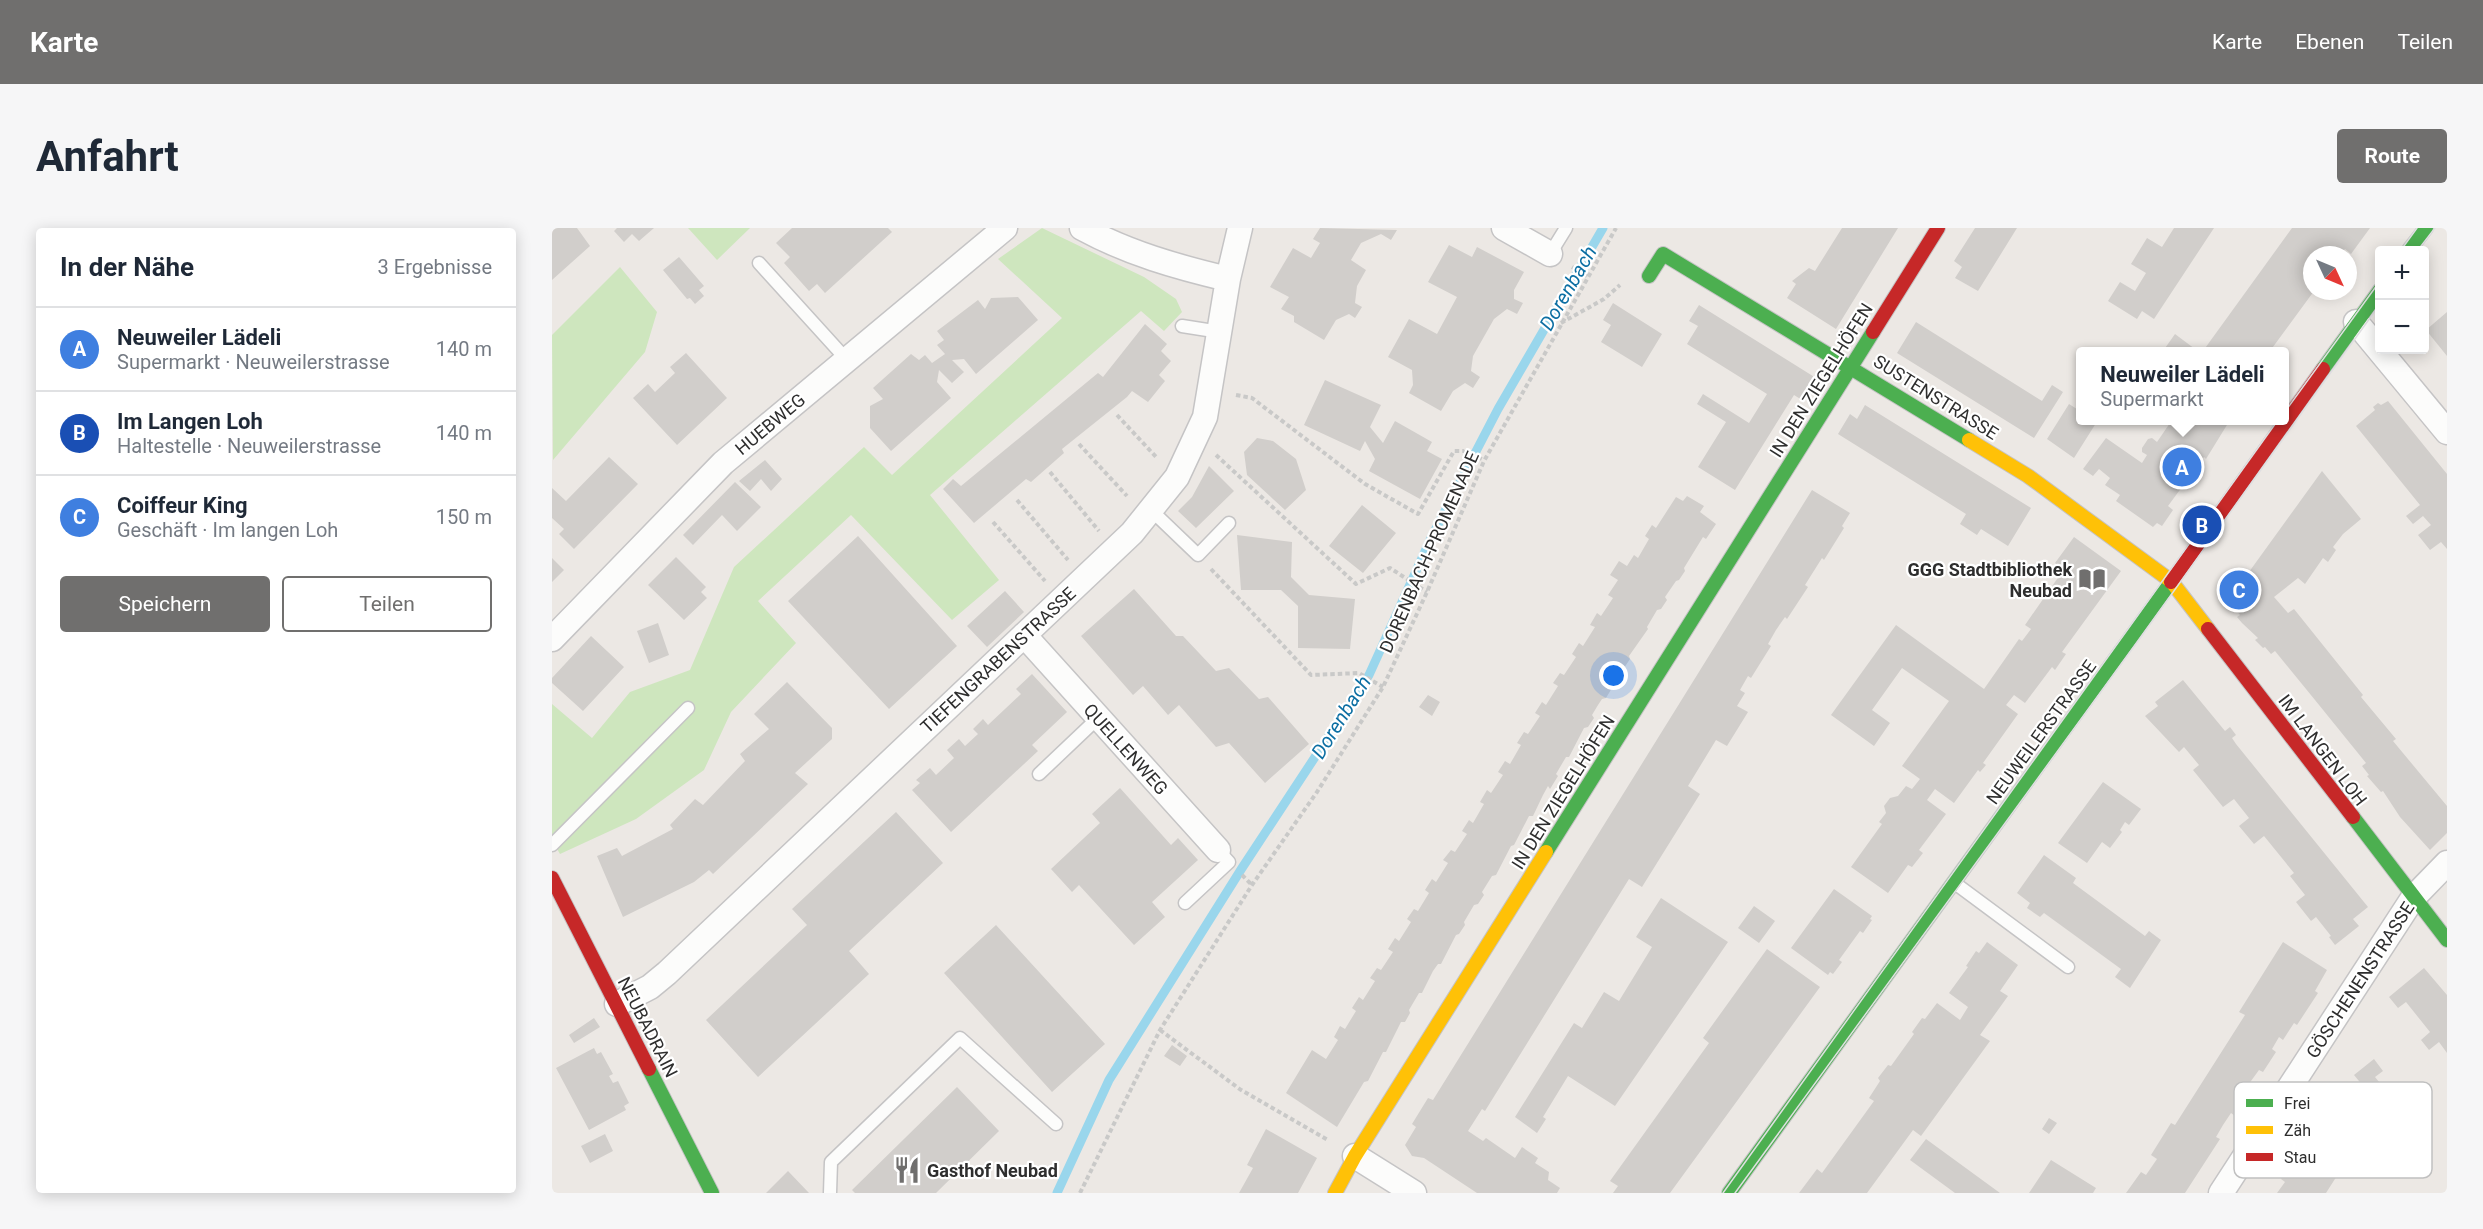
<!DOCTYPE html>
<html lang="de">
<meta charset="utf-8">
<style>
:root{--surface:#fff;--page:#f6f6f7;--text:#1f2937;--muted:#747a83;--line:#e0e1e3;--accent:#706f6e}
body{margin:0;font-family:Roboto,sans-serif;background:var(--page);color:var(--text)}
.controls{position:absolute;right:18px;top:18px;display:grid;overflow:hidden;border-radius:6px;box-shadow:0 3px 15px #0003}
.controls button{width:54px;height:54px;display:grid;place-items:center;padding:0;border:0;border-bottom:2px solid var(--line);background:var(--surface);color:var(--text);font:30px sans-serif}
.compass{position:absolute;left:1751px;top:18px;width:54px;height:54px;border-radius:50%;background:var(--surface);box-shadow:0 3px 15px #0003;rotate:134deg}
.you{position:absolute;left:1062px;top:448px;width:21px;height:21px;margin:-15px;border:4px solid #fff;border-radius:50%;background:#1a73e8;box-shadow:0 0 0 9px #1a73e833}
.badge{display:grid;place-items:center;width:39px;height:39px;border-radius:50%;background:var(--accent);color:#fff;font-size:20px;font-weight:700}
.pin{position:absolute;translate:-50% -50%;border:3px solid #fff;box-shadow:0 2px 6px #0006}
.popup{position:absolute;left:1524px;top:119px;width:213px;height:78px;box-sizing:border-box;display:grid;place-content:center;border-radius:6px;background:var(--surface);filter:drop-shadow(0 2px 4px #0005);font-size:20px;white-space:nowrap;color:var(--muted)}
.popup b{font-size:22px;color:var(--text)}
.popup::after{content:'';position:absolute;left:50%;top:100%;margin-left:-12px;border:12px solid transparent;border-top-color:var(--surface)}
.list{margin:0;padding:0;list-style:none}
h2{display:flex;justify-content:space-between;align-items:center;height:78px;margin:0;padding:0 24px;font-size:26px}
h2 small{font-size:20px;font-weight:400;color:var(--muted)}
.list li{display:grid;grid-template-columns:39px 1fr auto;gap:18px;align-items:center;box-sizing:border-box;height:84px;padding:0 24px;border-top:2px solid var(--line)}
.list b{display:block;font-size:22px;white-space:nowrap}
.list p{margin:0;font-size:20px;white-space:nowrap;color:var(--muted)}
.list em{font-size:20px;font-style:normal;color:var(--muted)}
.actions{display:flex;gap:12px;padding:18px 24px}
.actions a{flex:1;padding:14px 0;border:2px solid var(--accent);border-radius:6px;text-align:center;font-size:21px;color:var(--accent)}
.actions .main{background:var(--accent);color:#fff}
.map{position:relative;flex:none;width:1895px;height:965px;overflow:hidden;border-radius:6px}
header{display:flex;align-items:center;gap:36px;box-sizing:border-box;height:84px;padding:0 30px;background:var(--accent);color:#fff}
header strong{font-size:28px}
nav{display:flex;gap:33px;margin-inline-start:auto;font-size:21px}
.intro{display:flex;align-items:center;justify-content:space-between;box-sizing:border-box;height:144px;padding:0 36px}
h1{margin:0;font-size:42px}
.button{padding:15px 27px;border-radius:6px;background:var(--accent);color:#fff;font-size:21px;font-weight:700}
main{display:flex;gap:36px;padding:0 36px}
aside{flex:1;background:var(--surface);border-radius:6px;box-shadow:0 3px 15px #0003}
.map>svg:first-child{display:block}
.green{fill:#cee6be}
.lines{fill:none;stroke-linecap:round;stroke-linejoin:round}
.stream{stroke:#99d6ec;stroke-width:9}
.building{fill:#d1cecb}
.lane-casing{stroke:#c5c4c5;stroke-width:15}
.street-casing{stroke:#c5c4c5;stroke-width:27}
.fast-casing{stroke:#c5c4c5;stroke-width:16}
.slow-casing{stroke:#c5c4c5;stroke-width:16}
.jam-casing{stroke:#c5c4c5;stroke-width:16}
.path{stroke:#c9c9c8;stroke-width:4;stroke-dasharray:4.5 3;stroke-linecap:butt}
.lane{stroke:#fcfcfb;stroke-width:12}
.street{stroke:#fcfcfb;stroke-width:24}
.fast{stroke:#4caf50;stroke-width:14}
.slow{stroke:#ffc107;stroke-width:14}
.jam{stroke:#c62828;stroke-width:14}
.tram{stroke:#dfdfe1;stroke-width:1.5}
.path-bridge{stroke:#c9c9c8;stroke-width:4;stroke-dasharray:4.5 3;stroke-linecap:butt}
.labels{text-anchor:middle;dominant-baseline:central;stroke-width:4.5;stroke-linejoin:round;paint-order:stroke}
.street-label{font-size:18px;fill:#2e2e2e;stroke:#fff}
.poi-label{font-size:18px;font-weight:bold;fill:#2e2e2e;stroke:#fff;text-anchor:end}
.water-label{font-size:20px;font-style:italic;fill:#0d6fa3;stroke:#fff}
.key{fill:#fff;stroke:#c0c0c0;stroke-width:1.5}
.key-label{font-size:16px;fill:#2e2e2e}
</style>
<header>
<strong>Karte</strong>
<nav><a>Karte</a><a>Ebenen</a><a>Teilen</a></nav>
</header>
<div class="intro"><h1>Anfahrt</h1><a class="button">Route</a></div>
<main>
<aside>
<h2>In der Nähe<small>3 Ergebnisse</small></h2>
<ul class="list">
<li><span class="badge" style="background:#3f7fe0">A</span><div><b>Neuweiler Lädeli</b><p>Supermarkt · Neuweilerstrasse</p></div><em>140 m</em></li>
<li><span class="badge" style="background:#1a4fb4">B</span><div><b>Im Langen Loh</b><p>Haltestelle · Neuweilerstrasse</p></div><em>140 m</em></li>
<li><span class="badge" style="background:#3f7fe0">C</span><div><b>Coiffeur King</b><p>Geschäft · Im langen Loh</p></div><em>150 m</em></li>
</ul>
<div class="actions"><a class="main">Speichern</a><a>Teilen</a></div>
</aside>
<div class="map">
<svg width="1895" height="965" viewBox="0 0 1895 965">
<rect width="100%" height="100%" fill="#ece8e4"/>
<path class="green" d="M136 0H198L165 32Z
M490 0 592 49 624 71 630 84 612 103 589 83 378 267 447 352 400 392 299 287 206 373 244 415 179 484 152 542 84 591 8 626 0 612V476L40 510 78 464 138 442 182 339 312 219 340 247 510 90 446 31Z
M68 39 105 84 93 124 1 232 0 107Z"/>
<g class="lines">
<path class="stream" d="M505 965 557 852 690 640 817 447 879 310 946 181 1051 0"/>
</g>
<path class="building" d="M0 0H25L38 18 0 52Z
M65 0H102L87 13 80 6 72 14 62 3Z
M240 0H336L340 4 273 65 265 56 257 63 232 35 238 29 224 15Z
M768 0 845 2 839 12 829 6 809 15 799 32 814 42 805 58 803 75 810 79 803 90 797 86 784 92 772 112 742 94V88L729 81 737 69 718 59 741 20 759 30 768 15 761 11Z
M1290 0H1346L1284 101 1235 70 1244 56 1240 53 1257 40 1263 43Z
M1423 0H1465L1426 63 1403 50 1410 39 1402 33Z
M1622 0H1662L1602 91 1590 83 1585 91 1556 73 1568 54 1583 63 1594 45 1579 36 1595 10 1610 19Z
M1740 0H1818L1799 26 1793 21 1788 27H1760V63H1762L1718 123H1651Z
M897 17 920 29 925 19 972 44 962 62V71L971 75 965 86 955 81 942 91 921 128 919 143 928 149 921 160 913 155 901 163 889 183 857 165 861 157 860 142 836 129 857 91 885 106 905 69 876 54Z
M127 29 152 58 147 62 152 68 143 76 138 70 135 71 111 42Z
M466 69 486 92 424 146 412 131 400 132 412 144 400 155 387 142 385 154 399 170 339 223 318 200V178L331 171 321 160 359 126 367 132 373 127 380 135 393 126 385 117 392 112 385 103 426 72 433 81 439 70Z
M1061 75 1110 106 1090 139 1049 114 1059 97 1051 92Z
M1147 77 1264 150 1250 172 1242 167 1183 262 1146 239 1174 194 1145 176 1151 166 1197 195 1215 166 1135 116 1146 98 1137 93Z
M1895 84V128L1874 102Z
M1364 94 1490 173 1500 157 1511 164 1482 210 1345 125Z
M593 96 615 116 609 123 619 133 607 147 613 153 596 174 580 163 575 169 510 221 512 225 479 254 474 251 422 295 391 261 401 251 409 258 546 145 551 149Z
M1623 106 1643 121 1641 123H1611Z
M134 125 175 170 125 217 81 170 96 156 103 164 123 145 118 139Z
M773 152 829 177 818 199 831 215 843 193 880 214 875 223 890 231 868 271 817 243 823 231 813 213 808 223 752 197Z
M1836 173 1895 246V321L1889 314 1878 322 1866 307 1879 297 1871 288 1861 296 1854 288 1868 277 1804 198 1823 182 1821 179 1826 175 1829 177Z
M1517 176 1528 183V192H1546L1522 230 1495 211Z
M1313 177 1479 280 1456 318 1429 301 1425 307 1408 296 1414 286 1286 206 1298 186 1305 191Z
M1620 192H1678L1654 231 1652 229 1616 278 1621 282 1610 298 1605 295 1601 299 1564 273 1568 267 1553 257 1558 250 1547 241 1541 248 1531 241 1554 210 1590 235 1595 227 1590 224V220L1596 211 1600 210 1605 214Z
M705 210 721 213 744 231 754 262 733 282 695 247 692 224Z
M57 229 86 256 22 321 7 306 12 301 0 290V260L14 273Z
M213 232 230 251 219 263 209 251 198 263 187 253Z
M657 238 682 263 644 300 626 283 640 269Z
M1770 243 1809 291 1791 306 1781 319 1784 322 1776 334 1771 330 1753 356 1746 350 1722 369 1736 385 1742 381 1811 467 1809 469 1844 511 1841 513 1895 578V605L1878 622 1848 589 1831 563 1829 564 1815 548 1817 547 1810 538 1814 535 1763 472 1723 423 1719 426 1713 419 1711 420 1703 412 1706 410 1690 395 1685 389 1688 387 1676 373Z
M183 254 209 279 185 303 170 287 141 317 131 307Z
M1260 262 1298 285 1290 298 1292 300 1272 332 1270 330 1253 357 1256 359 1235 391 1233 389 1224 402 1216 416 1219 418 1199 450 1196 448 1188 462 1193 465 1185 478 1196 484 1175 518 1164 512 1136 558 1148 566 1090 659 1077 651 933 883 930 881 916 903 931 913 934 910 963 930 970 919 986 930 983 935 997 944 996 952 1008 960 1005 965H925L872 930 860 928 853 917 864 899 860 896 876 870 881 872Z
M1135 268 1152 278 1148 284 1164 296 1154 311 1151 309 1132 340 1133 343 1127 352 1124 353 1113 369 1115 372 1109 381 1105 382 1095 399 1096 401 1077 428 1078 431 1072 440 1069 441 1058 458 1060 460 1054 470 1050 471 1046 477 1040 487 1042 490 1036 499 1032 500 1017 529H1014L1004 546 1006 548 998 561 996 558 991 567 981 588H977L962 617 959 618 944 647 940 648 930 664 932 667 926 676 922 677 912 694 913 697 907 706 904 707 889 736H886L881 743 870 765H867L857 782 858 785 853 794H849L834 824H831L816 853 812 854 785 899 734 865 760 822 774 831 786 812 782 809 788 798 793 801 804 783 800 780 807 769 811 772 823 753 818 750 825 740 829 742 841 724 836 721 843 710 847 713 859 694 855 691 862 681 866 683 877 665 873 662 880 651 884 654 896 635 891 632 899 622 903 624 915 606 910 603 917 592 921 595 932 576 928 574 935 562 939 565 951 547 946 544 953 533 958 536 969 517 965 515 972 504 976 506 988 488 983 485 990 474 994 477 1006 458 1001 455 1008 445 1012 447 1024 429 1020 426 1027 415 1031 418 1043 399 1038 397 1045 385 1049 388 1061 370 1056 367 1066 352 1058 347 1067 333 1075 338 1082 327 1086 330 1097 311 1093 308 1100 297 1104 300 1124 269 1131 273Z
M810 277 844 305 811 345 777 318Z
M685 307 740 314 739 349 757 367 803 371 798 421 746 420V378L729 362H689Z
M306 308 405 418 337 481 236 373Z
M1522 309 1569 343 1510 424 1514 426 1503 442 1500 439 1473 475 1462 467 1454 477 1466 486 1431 535 1434 537 1428 544 1426 542 1402 575 1383 561 1375 572 1394 586 1367 622 1371 625 1360 639 1356 637 1336 665 1299 639 1330 596 1327 594 1334 585 1332 578 1338 570 1346 568 1354 558 1360 561 1368 551 1350 538 1397 473 1350 440 1320 482 1338 495 1322 518 1279 487 1344 397 1432 461 1467 411 1470 413 1479 401 1473 397 1512 341 1503 335Z
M124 329 154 359 149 364 155 370 132 392 96 357Z
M0 330 12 342 0 354Z
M582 361 624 408H631L664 443 677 440 707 471 716 469 757 516 713 555 677 515 664 519 627 477 616 487 591 458 581 467 529 408Z
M453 363 472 384 435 419 415 398Z
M106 395 117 427 97 435 85 403Z
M39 408 72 439 31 483 0 455V450Z
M480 446 515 484 480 517 486 523 399 604 360 562 368 555 364 552 378 540 384 547 402 530 395 522 407 511 413 518 426 506 421 501 431 491 436 497 469 466 464 461Z
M1631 452 1673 503 1678 499 1684 507 1680 510 1684 516 1816 679 1801 691 1807 698 1783 717 1777 709 1779 708 1764 689 1759 693 1744 674 1753 667 1738 648 1742 645 1712 608 1702 616 1687 598 1697 590 1682 571 1671 579 1641 542 1647 537 1632 519 1627 524 1593 488 1606 478 1603 474Z
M235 454 280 500V511L243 545 256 556 161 646 157 642 142 654 71 689 45 628 65 620 70 628 121 601 118 597 143 571 151 577 193 533 188 526 217 501 202 486Z
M876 467 888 474 880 488 867 479Z
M1551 554 1589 581 1577 597 1573 594 1568 602 1570 604 1558 620 1550 614 1535 635 1506 615Z
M568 560 619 617 626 610 646 632 600 674 613 689 582 717 527 657 520 664 499 641 548 595 540 586Z
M344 584 391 635 297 723 317 746 206 849 154 792 255 697 240 681Z
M1492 627 1524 650 1521 655 1593 708 1597 703 1609 712 1578 760 1563 749 1569 741 1492 685 1488 689 1475 680 1478 675 1465 665Z
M1282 661 1320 688 1318 691 1320 692 1311 705 1308 703 1287 732 1290 734 1281 746 1278 744 1276 747 1239 720Z
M1109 670 1176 714 1063 878 1016 848 991 889 994 891 985 905 963 889 1022 795 1030 800 1052 764 1067 773 1100 719 1084 709Z
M1202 678 1223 693 1207 715 1186 700Z
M444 697 553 816 500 864 392 745Z
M1435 714 1466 737 1448 763 1456 768 1428 807 1438 813 1369 908 1361 902 1315 965H1247L1265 941 1270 945 1322 873 1317 870 1328 853 1326 850 1336 837 1339 838 1362 806 1360 804 1370 790 1373 791 1385 775 1408 792 1416 779 1397 765 1416 739 1414 738 1424 723 1427 725Z
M1731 714 1775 742 1763 763 1766 765 1745 797 1742 795 1731 812 1727 809 1720 821 1724 824 1711 844 1707 842 1699 853 1692 865 1695 868 1683 888 1679 885 1671 897 1664 909 1668 911 1633 965H1574L1589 944 1594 947 1605 931 1599 927 1619 895 1623 897 1693 787 1687 784Z
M1215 721 1268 759 1118 965H1061L1066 958 1058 953 1157 815 1151 810Z
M1872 740 1895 767V825L1887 814 1877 822 1869 812 1878 804 1854 774 1846 780 1837 769Z
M42 790 48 799 22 815 17 807Z
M620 817 635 828 628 838 612 828Z
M42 820 45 826 49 824 61 846 57 848 61 855 66 853 77 875 72 878 74 882 37 902 4 840Z
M1822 831 1831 843 1823 849 1832 860 1821 870 1802 847Z
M405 859 447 903 384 965H303L300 962Z
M1497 890 1505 895 1497 906 1490 901Z
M1766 894 1804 918 1774 965H1725L1733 954 1729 951Z
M714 901 765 930 746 965H687L701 940 695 937Z
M53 906 61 923 38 935 29 918Z
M1374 911 1448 965H1403L1358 932Z
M1499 932 1544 960 1541 965H1477Z
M236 943 257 965H214Z"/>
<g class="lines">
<defs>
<path id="lane" d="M998 26 1014 0
M207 35 295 132
M630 98 668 104
M599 282 646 327 677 295
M487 546 546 490
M0 617 136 480
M1404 656 1516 739
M633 675 677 634 666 622
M278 965 279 934 408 810 504 896"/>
<path id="street" d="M530 0C576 25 625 39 676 51
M952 0 998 26
M1804 94 1895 204
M472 407 666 622
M0 411 171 235 453 0
M65 776 98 759 115 745 580 305 625 249 653 189 676 51 688 0
M803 928 862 965
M1669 965 1861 670 1895 635"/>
<path id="fast" d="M1857 22 1874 0
M1097 48 1111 26 1417 212
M1771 141 1828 62
M1801 589 1895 712
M994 624 1321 104
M97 841 160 965
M1177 965 1619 354"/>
<path id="slow" d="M1417 212 1476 248 1619 353 1656 401
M783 965 803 928 994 624"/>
<path id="jam" d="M1321 104 1386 0
M1619 354 1771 141
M1656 401 1801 589
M0 650 97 841"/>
</defs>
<use href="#lane" class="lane-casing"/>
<use href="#street" class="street-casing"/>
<use href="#fast" class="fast-casing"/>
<use href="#slow" class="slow-casing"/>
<use href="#jam" class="jam-casing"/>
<path class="path" d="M1020 39 1035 48
M1009 95 1052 71 1068 57
M684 167 700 170 813 256 866 286 902 223H912
M565 187 605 230
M527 216 575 268
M664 227 804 356 838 340 875 364
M498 244 547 303
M465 272 516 332
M441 294 493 353
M659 341 759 447 807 445 831 459
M690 647 700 657
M608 802 689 862 776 912
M528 965 608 802 700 657 765 564 831 459 875 364 932 233 1064 0"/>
<use href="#lane" class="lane"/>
<use href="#street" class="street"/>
<use href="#fast" class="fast"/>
<use href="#slow" class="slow"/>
<use href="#jam" class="jam"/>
<path class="tram" d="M1849 22 1865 0
M1866 22 1883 0
M1732 185 1828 53
M1171 965 1726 192
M1183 965 1586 413 1828 76"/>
<path class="path-bridge" d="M912 223 932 232"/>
</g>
<defs>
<symbol id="library-bare" viewBox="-9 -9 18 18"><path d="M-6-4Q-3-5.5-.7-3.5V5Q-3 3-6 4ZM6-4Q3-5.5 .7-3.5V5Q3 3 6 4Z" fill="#706f6e" stroke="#fff" stroke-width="2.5" paint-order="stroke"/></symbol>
<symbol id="restaurant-bare" viewBox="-9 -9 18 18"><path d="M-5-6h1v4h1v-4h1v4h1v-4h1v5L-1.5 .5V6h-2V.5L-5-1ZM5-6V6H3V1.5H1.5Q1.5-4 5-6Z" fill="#706f6e" stroke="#fff" stroke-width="2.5" paint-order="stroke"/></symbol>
</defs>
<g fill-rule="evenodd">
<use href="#library-bare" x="1521" y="332" width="38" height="38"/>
<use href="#restaurant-bare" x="336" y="923" width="38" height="38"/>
</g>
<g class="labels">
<g class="street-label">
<text transform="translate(1269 152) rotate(-58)">IN DEN ZIEGELHÖFEN</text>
<text transform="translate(1384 169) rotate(32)">SUSTENSTRASSE</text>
<text transform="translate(218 196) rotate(-40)">HUEBWEG</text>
<text transform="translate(877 324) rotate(-66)">DORENBACH-PROMENADE</text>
<text transform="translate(446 432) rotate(-43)">TIEFENGRABENSTRASSE</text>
<text transform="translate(1489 504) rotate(-54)">NEUWEILERSTRASSE</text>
<text transform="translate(574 521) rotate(48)">QUELLENWEG</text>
<text transform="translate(1771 522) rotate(53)">IM LANGEN LOH</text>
<text transform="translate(1011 564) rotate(-58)">IN DEN ZIEGELHÖFEN</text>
<text transform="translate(1808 752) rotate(-57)">GÖSCHENENSTRASSE</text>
<text transform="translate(96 799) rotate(63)">NEUBADRAIN</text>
</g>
<g class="poi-label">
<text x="1520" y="341">GGG Stadtbibliothek<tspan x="1520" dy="21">Neubad</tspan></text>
<text x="375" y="942" text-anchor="start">Gasthof Neubad</text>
</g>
<g class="water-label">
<text transform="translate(1016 60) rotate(-60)">Dorenbach</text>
<text transform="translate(789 489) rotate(-58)">Dorenbach</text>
</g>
</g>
<rect x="1682" y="854" width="198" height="96" rx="9" class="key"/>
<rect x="1694" y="871" width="27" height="8" fill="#4caf50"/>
<rect x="1694" y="898" width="27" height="8" fill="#ffc107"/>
<rect x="1694" y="925" width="27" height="8" fill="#c62828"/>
<g class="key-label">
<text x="1732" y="881">Frei</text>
<text x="1732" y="908">Zäh</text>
<text x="1732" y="935">Stau</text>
</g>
</svg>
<div class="controls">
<button>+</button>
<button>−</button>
</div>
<svg class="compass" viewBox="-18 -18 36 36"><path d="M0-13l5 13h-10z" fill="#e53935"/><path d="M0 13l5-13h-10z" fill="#747a83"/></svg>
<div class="you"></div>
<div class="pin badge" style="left:1630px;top:239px;background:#3f7fe0">A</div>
<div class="popup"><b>Neuweiler Lädeli</b>Supermarkt</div>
<div class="pin badge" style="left:1650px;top:297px;background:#1a4fb4">B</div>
<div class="pin badge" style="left:1687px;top:362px;background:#3f7fe0">C</div>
</div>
</main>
